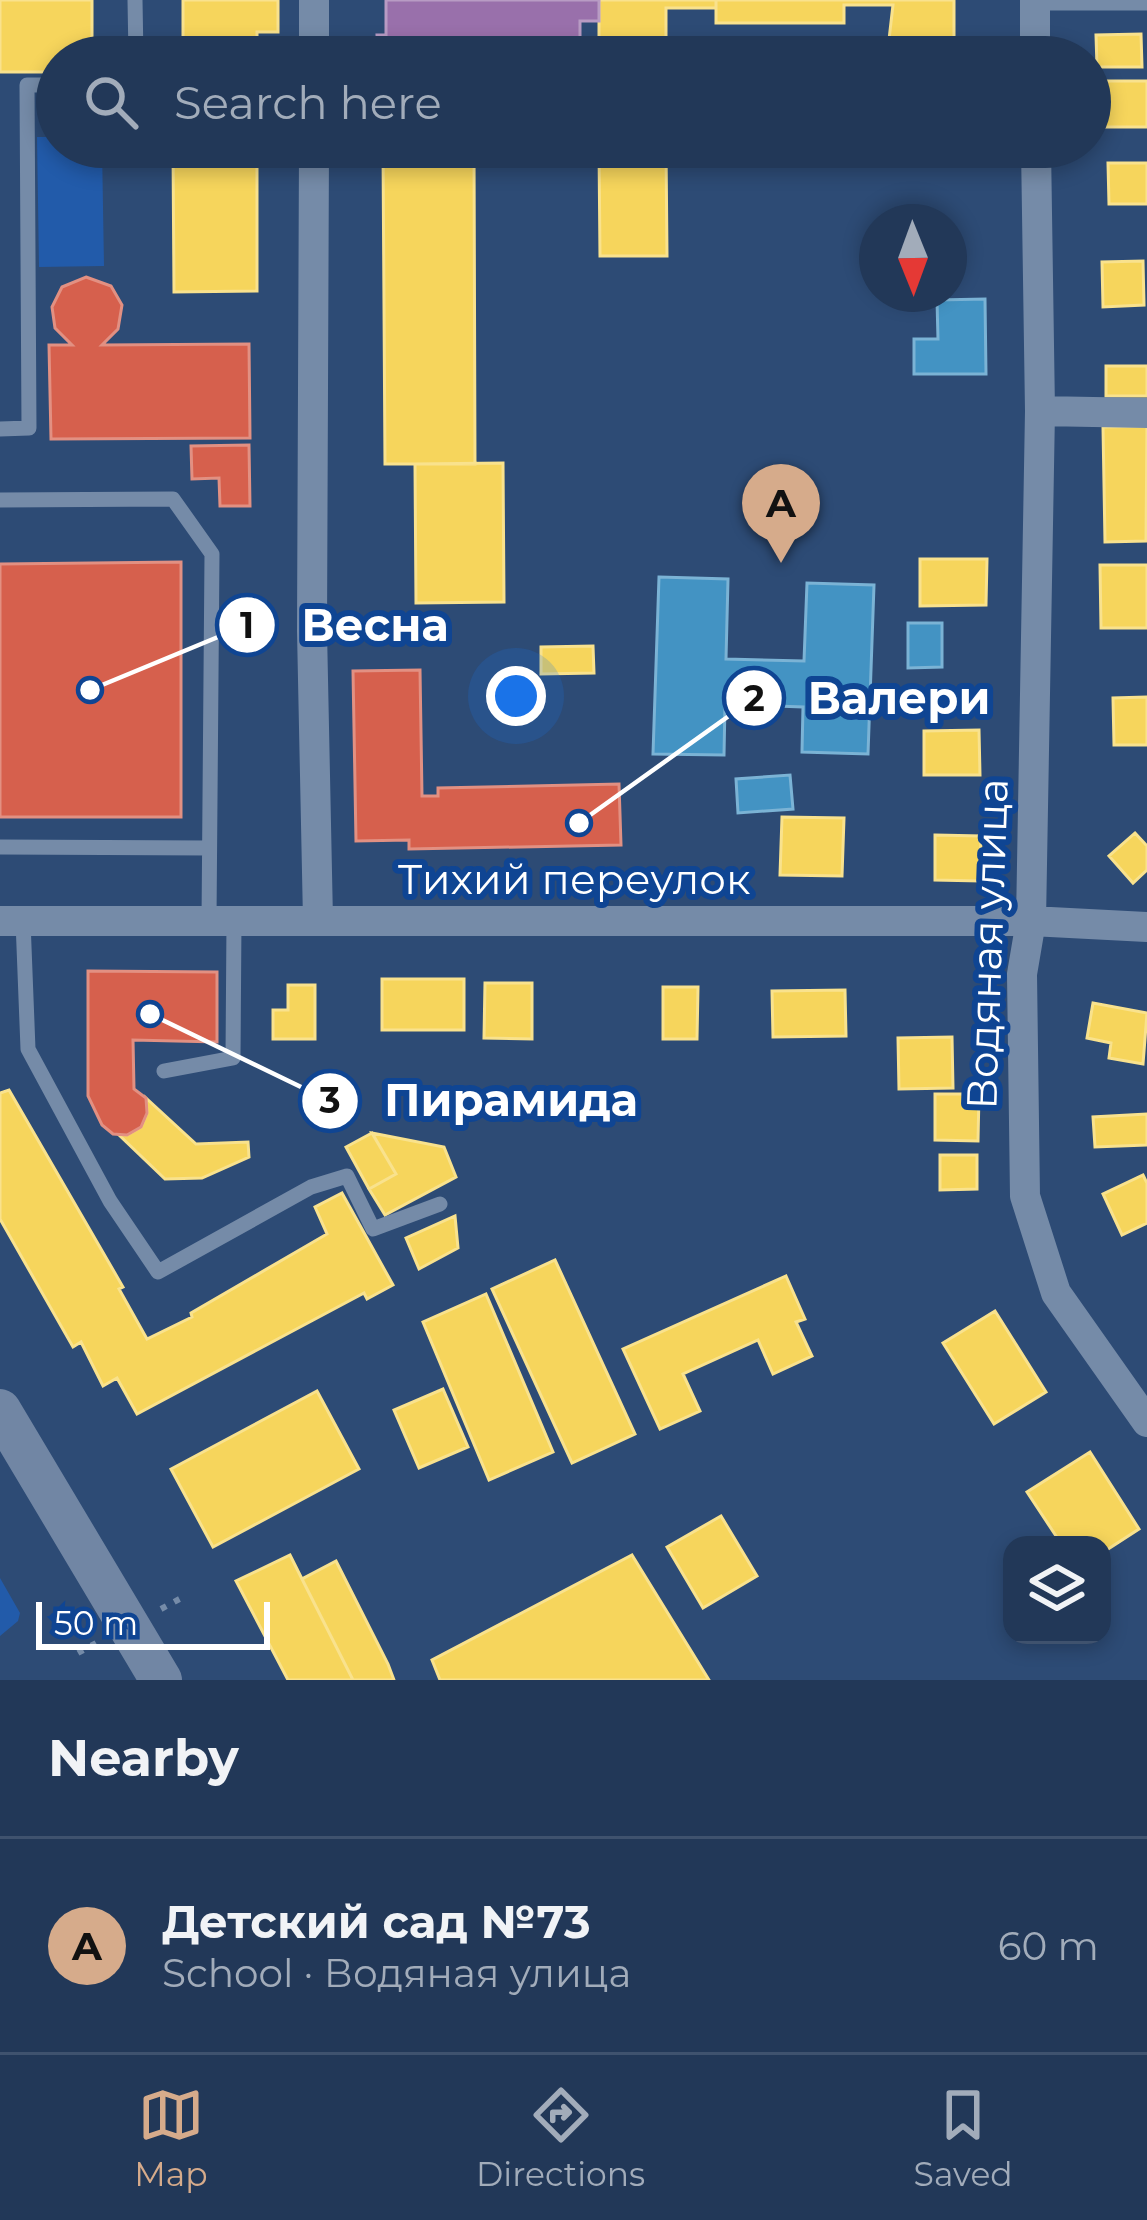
<!DOCTYPE html>
<meta charset="utf-8">
<style>
:root{--surface:#223858;--page:#2a3f5e;--text:#f1f3f6;--muted:#a2acba;--line:#3f526e;--accent:#d6ab8b}
body{margin:0;font-family:Montserrat,sans-serif;background:var(--page);color:var(--text)}
.controls{position:absolute;right:36px;bottom:36px;display:grid;overflow:hidden;border-radius:24px;box-shadow:0 6px 18px #0003}
.controls button{width:108px;height:108px;display:grid;place-items:center;padding:0;border:0;border-bottom:3px solid var(--line);background:var(--surface);color:var(--text);font:60px sans-serif}
.compass{position:absolute;left:859px;top:204px;width:108px;height:108px;border-radius:50%;background:var(--surface);box-shadow:0 6px 18px #0003;rotate:179deg}
.scale{position:absolute;left:36px;bottom:30px;width:234px;box-sizing:border-box;padding-left:12px;border:6px solid #fff;border-top:0;font-size:33px;line-height:42px;white-space:nowrap;color:#fff;-webkit-text-stroke:9px #0f4593;paint-order:stroke}
.you{position:absolute;left:516px;top:696px;width:42px;height:42px;margin:-30px;border:9px solid #fff;border-radius:50%;background:#1a73e8;box-shadow:0 0 0 18px #1a73e833}
.badge{display:grid;place-items:center;width:78px;height:78px;border-radius:50%;background:var(--accent);color:#111;font-size:39px;font-weight:700}
.pin{position:absolute;translate:-50% -99px;filter:drop-shadow(0 3px 6px #0008)}
.pin::after{content:'';position:absolute;top:63px;width:42px;height:36px;background:inherit;clip-path:polygon(0 0,100% 0,50% 100%)}
.list{margin:0;padding:0;list-style:none}
h2{display:flex;justify-content:space-between;align-items:center;height:156px;margin:0;padding:0 48px;font-size:51px}
h2 small{font-size:39px;font-weight:400;color:var(--muted)}
.list li{display:grid;grid-template-columns:78px 1fr auto;gap:36px;align-items:center;box-sizing:border-box;height:216px;padding:0 48px;border-top:3px solid var(--line)}
.list b{display:block;font-size:45px;white-space:nowrap}
.list p{margin:0;font-size:39px;white-space:nowrap;color:var(--muted)}
.list em{font-size:39px;font-style:normal;color:var(--muted)}
.icon{flex:none;width:66px;height:66px;fill:none;stroke:currentColor;stroke-width:2;stroke-linecap:round;stroke-linejoin:round}
.map{position:relative;flex:none;width:1147px;height:1680px;overflow:hidden}
.search{position:absolute;background:var(--surface);box-shadow:0 6px 18px #0003;left:36px;right:36px;top:36px;height:132px;display:flex;align-items:center;gap:30px;box-sizing:border-box;padding:0 42px;border-radius:66px;color:var(--muted);font-size:45px}
.sheet{height:372px;background:var(--surface)}
nav{display:flex;justify-content:space-around;align-items:center;box-sizing:border-box;height:168px;border-top:3px solid var(--line);background:var(--surface);font-size:33px;color:var(--muted)}
nav a{display:grid;justify-items:center;gap:6px}
nav .on{color:var(--accent)}
.map>svg:first-child{display:block}
.green{fill:#225baa}
.homes{fill:#f6d55c;stroke:#f9e28d;stroke-width:3}
.shops{fill:#d6604d;stroke:#e29082;stroke-width:3}
.offices{fill:#9970ab;stroke:#b89bc4;stroke-width:3}
.schools{fill:#4393c3;stroke:#7bb3d5;stroke-width:3}
.lines{fill:none;stroke-linecap:round;stroke-linejoin:round}
.path{stroke:#758ba8;stroke-width:6;stroke-dasharray:6 9;stroke-linecap:butt}
.service{stroke:#758ba8;stroke-width:15}
.minor{stroke:#758ba8;stroke-width:30}
.secondary{stroke:#7186a4;stroke-width:42}
.labels{text-anchor:middle;dominant-baseline:central;stroke-width:12;stroke-linejoin:round;paint-order:stroke}
.street-label{font-size:42px;fill:#fff;stroke:#0f4593}
.leader{fill:none;stroke:#fff;stroke-width:4.5}
.callout-dot{fill:#fff;stroke:#0f4593;stroke-width:4.5}
.mark-label{font-size:36px;text-anchor:middle;font-weight:bold;fill:#111}
.callout-label{font-size:45px;text-anchor:middle;font-weight:bold;fill:#fff;stroke:#0f4593;stroke-width:12;stroke-linejoin:round;paint-order:stroke}
</style>
<div class="map">
<svg width="1147" height="1680" viewBox="0 0 1147 1680">
<rect width="100%" height="100%" fill="#2d4b75"/>
<path class="green" d="M37 137H57V147H102L104 266 39 267Z
M0 1578 20 1613 18 1621 0 1636Z"/>
<path class="homes" d="M0 0H92V57H57V72H0Z
M183 0H278V32H257V57H173V45H183Z
M599 0H716V8H666V57H599Z
M716 0H954V57H887L893 5H844V23H716Z
M1141 34 1142 67H1097L1096 35Z
M1096 81H1147V127H1095Z
M173 147H257V291L174 292Z
M383 147H474L475 464H385Z
M599 147H666L667 256H600Z
M1108 163H1147V204H1109Z
M1143 261 1144 305 1103 307 1102 262Z
M1106 366H1147V396H1106Z
M1147 426 1146 541 1105 542 1103 427Z
M503 463 504 602 416 603 415 464Z
M920 559H987L986 605 920 606Z
M1100 565H1147V628H1101Z
M593 646 594 673 541 674V647Z
M1147 697V745H1114L1113 698Z
M979 730 980 775H924V731Z
M782 817 844 818 842 876 780 875Z
M1135 833 1147 846V870L1133 883 1109 856Z
M935 835 981 836 980 881 935 880Z
M382 979H464V1030H382Z
M485 983H532V1039L484 1038Z
M288 985H315V1039H273V1010H288Z
M663 987H698L697 1039H663Z
M845 990 846 1036 773 1037 772 991Z
M1093 1003 1147 1013 1143 1064 1109 1058 1111 1043 1087 1038Z
M952 1037 953 1088 899 1089 898 1038Z
M9 1090 123 1287 119 1289 147 1339 192 1317 191 1313 327 1234 315 1207 342 1193 393 1285 367 1299 364 1293 137 1414 117 1378 103 1386 81 1342 73 1347 0 1219V1093Z
M935 1094H979L978 1141 935 1140Z
M146 1098 196 1144 248 1142 249 1157 202 1178 165 1179 118 1134 127 1135 141 1127 147 1113Z
M1147 1114V1145L1095 1147 1093 1117Z
M372 1133 444 1147 456 1177 385 1215 369 1189 396 1174Z
M372 1133 396 1174 369 1189 346 1147Z
M940 1155H977V1189L940 1190Z
M1143 1175 1147 1183V1223L1122 1235 1103 1194Z
M455 1216 458 1248 419 1269 406 1238Z
M555 1260 635 1434 572 1463 492 1289Z
M786 1276 805 1319 796 1322 812 1356 773 1374 758 1340 683 1374 700 1411 660 1429 623 1349Z
M486 1294 553 1452 489 1480 423 1322Z
M995 1311 1046 1392 994 1424 943 1343Z
M443 1389 468 1447 419 1468 394 1410Z
M317 1391 359 1469 213 1547 171 1469Z
M1090 1452 1139 1529 1102 1553V1545H1062L1027 1492Z
M721 1516 757 1576 703 1608 667 1547Z
M290 1555 302 1579 353 1680H288L236 1581Z
M632 1555 709 1680H440L432 1660Z
M336 1561 388 1664 394 1680H353L302 1579Z"/>
<path class="shops" d="M86 277 111 286 122 305 118 329 102 345 249 344 250 438 51 439 49 345H72L55 328 52 307 62 287Z
M249 445 250 506H220L219 478 192 479 191 446Z
M181 562V817H0V564Z
M420 670 422 796H438V788L619 784 621 845 409 849V840L356 841 353 671Z
M88 971 217 972V1042L133 1040 134 1089 146 1098 147 1113 141 1127 127 1135 113 1134 102 1125 88 1096Z"/>
<path class="offices" d="M386 0H599V21H580V39H567V57H378L377 35H386Z"/>
<path class="schools" d="M985 299 986 374H914V339H938L937 300Z
M659 577 728 579 726 659 804 661 807 583 874 585 868 754 802 752 803 707 725 704 724 755 653 754Z
M908 623H942V667L908 668Z
M790 775 793 809 738 813 736 779Z"/>
<g class="lines">
<path class="path" d="M161 1609 185 1596
M78 1653 96 1643"/>
<path class="service" d="M135 0 136 57
M1035 3H1147
M0 429 29 428 27 85H57
M0 500 173 499 212 554 209 921
M0 847 209 848
M23 921 28 1049 110 1201 158 1272 311 1187 347 1176 373 1229 440 1204
M164 1071 233 1058 234 921"/>
<path class="minor" d="M1035 0V57
M314 57V0
M314 147 312 631 318 920
M1036 147 1040 411 1031 921 1022 974 1025 1196 1056 1293 1147 1422
M1040 411 1147 413
M0 921H1031L1147 927"/>
<path class="secondary" d="M0 1410 161 1680"/>
</g>
<g class="labels">
<g class="street-label">
<text x="574" y="879">Тихий переулок</text>
<text transform="translate(987 944) rotate(-88)">Водяная улица</text>
</g>
</g>
<path class="leader" d="M90 690L247 625M579 823L754 698M150 1014L330 1101"/>
<g class="callout-dot">
<circle cx="90" cy="690" r="12"/>
<circle cx="579" cy="823" r="12"/>
<circle cx="150" cy="1014" r="12"/>
<circle cx="247" cy="625" r="30"/>
<circle cx="754" cy="698" r="30"/>
<circle cx="330" cy="1101" r="30"/>
</g>
<g class="mark-label">
<text x="247" y="638">1</text>
<text x="754" y="711">2</text>
<text x="330" y="1113">3</text>
</g>
<g class="callout-label">
<text x="375" y="641">Весна</text>
<text x="899" y="714">Валери</text>
<text x="511" y="1116">Пирамида</text>
</g>
</svg>
<div class="controls">
<button><svg class="icon" aria-label="layers" viewBox="0 0 24 24"><path d="M12 4l9 5-9 5-9-5zM3 14l9 5 9-5"/></svg></button>
</div>
<svg class="compass" viewBox="-18 -18 36 36"><path d="M0-13l5 13h-10z" fill="#e53935"/><path d="M0 13l5-13h-10z" fill="#a2acba"/></svg>
<div class="scale">50 m</div>
<div class="you"></div>
<div class="pin badge" style="left:781px;top:563px">A</div>
<div class="search"><svg class="icon" aria-label="search" viewBox="0 0 24 24"><circle cx="10" cy="10" r="6"/><path d="M15 15l6 6"/></svg>Search here</div>
</div>
<section class="sheet">
<h2>Nearby<small></small></h2>
<ul class="list">
<li><span class="badge">A</span><div><b>Детский сад №73</b><p>School · Водяная улица</p></div><em>60 m</em></li>
</ul>
</section>
<nav>
<a class="on"><svg class="icon" aria-label="map" viewBox="0 0 24 24"><path d="M3 6l6-2 6 2 6-2v14l-6 2-6-2-6 2zM9 4v14M15 6v14"/></svg>Map</a>
<a><svg class="icon" aria-label="directions" viewBox="0 0 24 24"><path d="M12 3l9 9-9 9-9-9zM9 14v-3h6M13 9l2 2-2 2"/></svg>Directions</a>
<a><svg class="icon" aria-label="saved" viewBox="0 0 24 24"><path d="M7 4h10v16l-5-4-5 4z"/></svg>Saved</a>
</nav>
